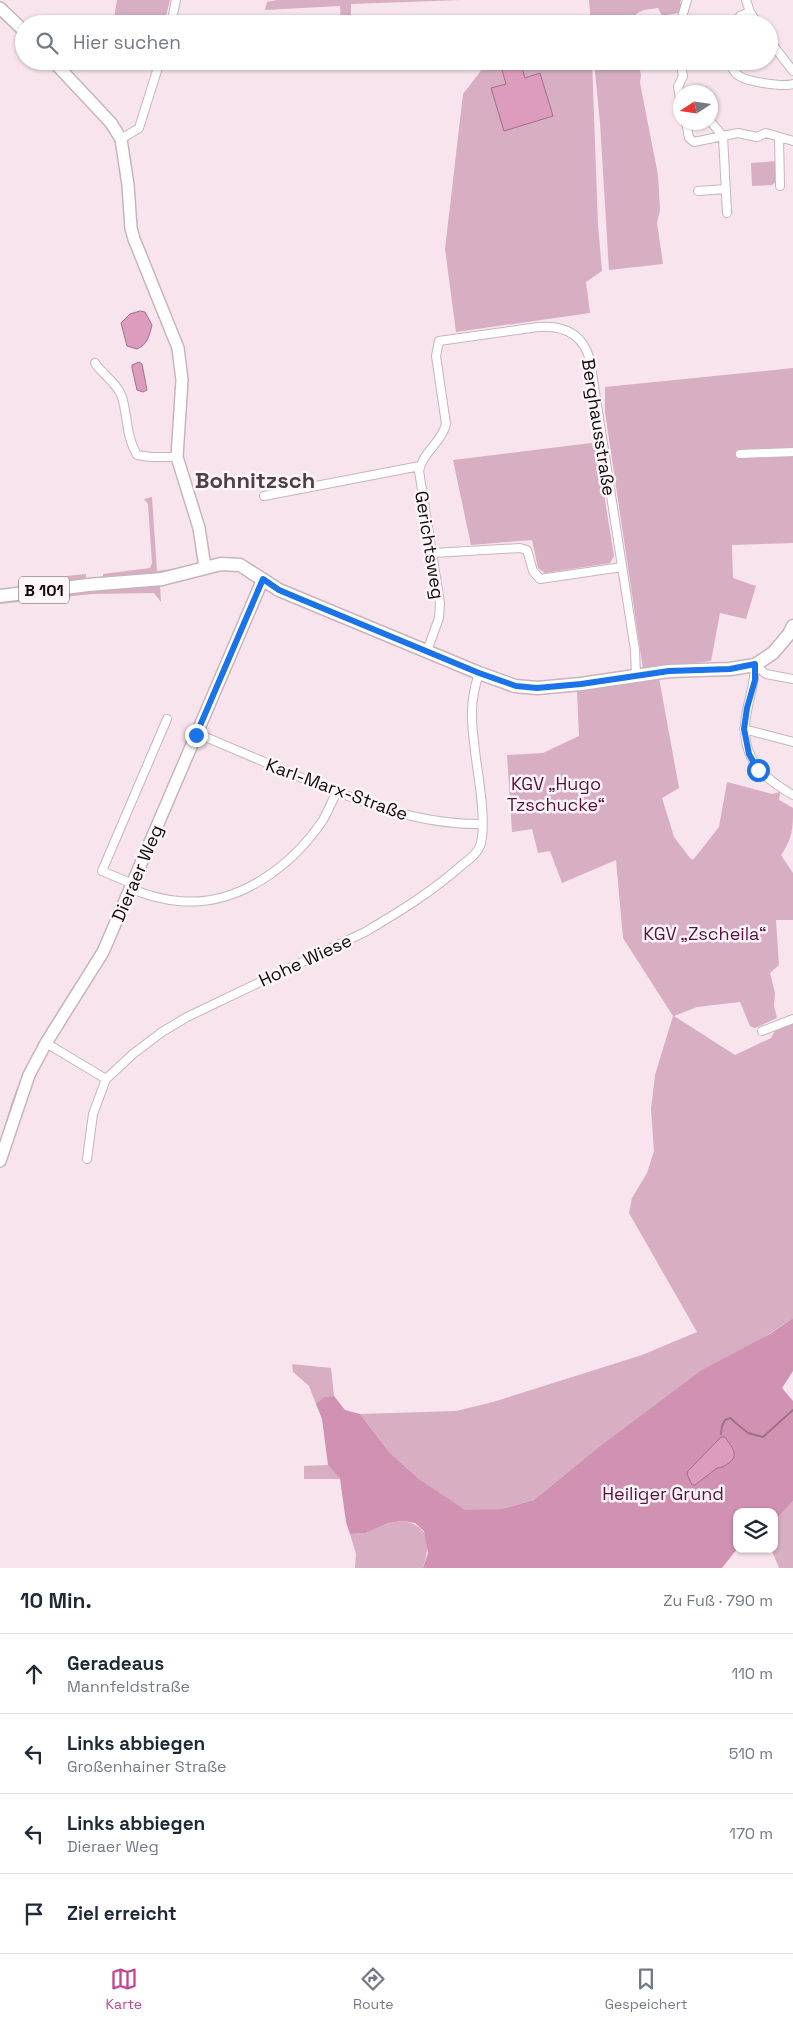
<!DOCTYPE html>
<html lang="de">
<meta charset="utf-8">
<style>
:root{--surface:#fff;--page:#f2f2f3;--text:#1f2937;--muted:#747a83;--line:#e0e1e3;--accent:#c44591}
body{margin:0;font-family:"Space Grotesk",sans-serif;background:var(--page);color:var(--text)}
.controls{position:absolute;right:15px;bottom:15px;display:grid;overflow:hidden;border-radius:10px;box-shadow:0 1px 4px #0004}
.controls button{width:45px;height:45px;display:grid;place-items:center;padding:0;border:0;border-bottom:1px solid var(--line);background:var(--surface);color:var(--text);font:25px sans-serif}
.compass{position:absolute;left:673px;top:85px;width:45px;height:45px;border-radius:50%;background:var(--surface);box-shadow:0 1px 4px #0004;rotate:258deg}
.stop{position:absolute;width:15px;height:15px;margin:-11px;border:4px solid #1a73e8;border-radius:50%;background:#fff}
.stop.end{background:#1a73e8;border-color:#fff;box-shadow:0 1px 5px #0008}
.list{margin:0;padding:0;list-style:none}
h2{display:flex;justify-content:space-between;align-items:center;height:65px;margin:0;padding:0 20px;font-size:21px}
h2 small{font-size:16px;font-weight:400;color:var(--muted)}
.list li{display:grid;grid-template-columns:32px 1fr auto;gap:15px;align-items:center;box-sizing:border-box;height:80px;padding:0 20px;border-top:1px solid var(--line)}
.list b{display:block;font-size:19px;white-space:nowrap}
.list p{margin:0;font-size:16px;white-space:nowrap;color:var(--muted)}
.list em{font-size:16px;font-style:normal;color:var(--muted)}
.icon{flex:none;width:28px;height:28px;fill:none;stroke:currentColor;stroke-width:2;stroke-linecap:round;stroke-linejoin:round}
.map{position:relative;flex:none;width:793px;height:1568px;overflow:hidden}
.search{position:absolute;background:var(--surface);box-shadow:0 1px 4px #0004;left:15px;right:15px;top:15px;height:55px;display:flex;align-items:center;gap:12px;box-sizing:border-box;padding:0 18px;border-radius:28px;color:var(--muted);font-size:19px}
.sheet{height:385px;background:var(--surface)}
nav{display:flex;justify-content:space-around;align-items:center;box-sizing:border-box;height:70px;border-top:1px solid var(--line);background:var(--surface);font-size:14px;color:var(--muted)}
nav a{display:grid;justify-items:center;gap:2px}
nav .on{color:var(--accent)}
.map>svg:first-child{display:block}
.green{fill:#d7aec2}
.forest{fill:#d191b2}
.water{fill:#dd9cbd;stroke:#a07088}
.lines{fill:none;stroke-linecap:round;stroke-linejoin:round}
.stream{stroke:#a07088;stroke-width:2}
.minor-casing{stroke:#c7b4bd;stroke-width:10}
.secondary-casing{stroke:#c7b4bd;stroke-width:14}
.primary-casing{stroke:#c7b4bd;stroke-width:15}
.minor{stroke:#fff;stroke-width:8}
.secondary{stroke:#fff;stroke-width:11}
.primary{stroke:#fff;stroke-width:12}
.route{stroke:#1a73e8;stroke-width:6}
.labels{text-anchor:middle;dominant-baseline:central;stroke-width:5;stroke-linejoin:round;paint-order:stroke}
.shield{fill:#fdf5f8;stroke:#575054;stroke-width:1}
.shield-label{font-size:16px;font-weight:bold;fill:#100a0d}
.street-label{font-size:18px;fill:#100a0d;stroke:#fdf5f8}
.park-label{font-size:18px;fill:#5c1040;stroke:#fdf5f8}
.district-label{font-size:22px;font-weight:bold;fill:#4f4047;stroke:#fdf5f8}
</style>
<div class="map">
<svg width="793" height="1568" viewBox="0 0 793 1568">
<rect width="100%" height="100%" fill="#f7e4ed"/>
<path class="green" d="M117 0H170L164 24H113Z
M277 0H461L351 4V24H341L340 6 265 10 267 2Z
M589 0H681L680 3 683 4 678 13 662 16 658 8C645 10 635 9 632 24H591Z
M503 61H592L598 225 602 271 586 282 590 313 456 332 445 249 463 94 483 68Z
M594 61H638L641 75 640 83 658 175 660 210 657 223 663 264 609 270 600 123Z
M777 161 778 180 772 185 752 186 751 163Z
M793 368V543L732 545 733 578 756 586 746 619 720 613 711 661 643 669 605 412V387Z
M591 443 596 445 614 556 610 563 545 573 538 568 532 540 471 545 453 460Z
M152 497 157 571 179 568 180 572 103 579V574L150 568 152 563 148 504 144 499Z
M86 574V580L24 588 20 584 28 583V580Z
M160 585 161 602 154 593 92 594 0 604V600Z
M659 678 679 788 662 798 674 837 690 858 693 860 719 827 727 782 772 794 780 792 779 800 793 808C793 828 793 838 781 855L793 873V920H776L779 965 770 973 775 993 774 1006 777 1018 755 1028 750 1026 740 1002 697 1007 674 1016 735 1055 771 1038 780 1022 793 1019V1318L590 1454 534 1500 502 1509 465 1511 419 1479 389 1452 360 1414 456 1411 493 1402 642 1355 697 1332 629 1213 632 1198 647 1173 654 1151 651 1109 655 1075 673 1016 623 938 616 860 562 883 550 851 538 853 532 829 512 832 507 755 543 753 579 736 577 691Z
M97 949 101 953 64 1010 0 1152C0 1140 3 1130 7 1118 24 1055 64 1004 97 949Z
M292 1364 331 1368 334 1396 324 1397 316 1404 309 1386 293 1372Z
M328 1465 340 1479H304V1466Z
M793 1501V1568H779L771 1549H774V1522Z
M403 1521C431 1526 430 1545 423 1568H355L356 1554 350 1534 366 1533 388 1523Z"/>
<path class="forest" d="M793 1318V1371L782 1388 793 1401V1501L774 1522V1512H737V1549L722 1568H423L428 1553 424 1531 415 1523 403 1521 388 1523 366 1533 350 1534 346 1522 340 1479 328 1465 322 1419 316 1404 324 1397 334 1396 345 1410 360 1414 389 1452 419 1479 465 1510 502 1509 534 1500 590 1454 702 1370 770 1334Z"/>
<path class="water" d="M521 64 525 78 540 73 553 116 504 131 491 88 506 84 502 70Z
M140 311 145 312 152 325C149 336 148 344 137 349L127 346 121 323 130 314Z
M139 362 142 364 147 390 143 392 137 390 132 368V365Z
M721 1437H725C731 1446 740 1455 729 1463 724 1466 722 1468 717 1468L695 1485H692L687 1474 688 1471Z"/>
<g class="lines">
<path class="stream" d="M721 1434 722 1426 725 1420 730 1418 748 1433 763 1437 793 1410"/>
<defs>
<path id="minor" d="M746 0 750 12 758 24
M171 24 176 0
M680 24 687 0
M736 24 740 16 750 12
M769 40 793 71
M680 61 683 76 678 87 680 99
M730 61C732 67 733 72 738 75 746 82 783 87 793 84
M710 121 723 136 738 133 757 137 766 133 793 141
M686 122 689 138 694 142 723 136 727 213
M686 124 697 122
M779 137 780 186
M121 139 139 128 160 61
M698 191 726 189
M95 363C103 375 118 384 122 397 128 417 126 437 137 455L151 457H177
M740 454 793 452
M264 496 420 466
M433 553 520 548 527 550 533 571 540 579 622 567
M427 651 439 618 440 603 419 471C422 453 442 442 446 424L436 356 439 341 538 327C564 325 583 334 590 360L635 650 636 676
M755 665C755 680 751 692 748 706 737 751 756 774 793 795
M755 665 766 674 793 679
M744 729 793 742
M196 733C232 748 267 763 302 778 361 802 418 825 482 824
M133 884 102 871 167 719
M131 889C147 895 162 900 179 901 238 907 292 866 323 820 328 811 332 801 337 792
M762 1031 793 1019
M46 1043 106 1079
M87 1159 93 1114 106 1079 133 1054 162 1032 187 1017 365 932C399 912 433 891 462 865 469 860 477 854 480 846 487 827 479 780 476 759 472 725 468 707 479 673"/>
<path id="secondary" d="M0 8 24 31
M53 61 111 123 121 139 128 185 131 228 134 239 178 348 182 380 177 457 199 528 205 567
M0 1161 29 1075 46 1043 103 952 263 579"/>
<path id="primary" d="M0 596 88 585 162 579 221 564 240 565 279 590 479 673 515 686 537 688 581 684 669 671 730 669 755 665 773 653 789 634 793 626"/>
</defs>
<use href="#minor" class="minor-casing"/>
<use href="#secondary" class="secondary-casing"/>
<use href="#primary" class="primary-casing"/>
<use href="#minor" class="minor"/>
<use href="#secondary" class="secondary"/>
<use href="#primary" class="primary"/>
</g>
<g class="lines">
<path class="route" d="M196 735 263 579 279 590 298 598 479 673 516 686 537 688 581 684 669 671 730 669 755 664V680L747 708 744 729 749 754 758 770"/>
</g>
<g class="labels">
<rect class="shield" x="19" y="576.5" width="50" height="27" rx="4"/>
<g class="shield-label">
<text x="44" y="590">B 101</text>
</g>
<g class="street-label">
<text transform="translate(599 427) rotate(81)">Berghausstraße</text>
<text transform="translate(430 545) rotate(81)">Gerichtsweg</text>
<text transform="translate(337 789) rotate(20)">Karl-Marx-Straße</text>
<text transform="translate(137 873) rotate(-67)">Dieraer Weg</text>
<text transform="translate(305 960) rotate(-25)">Hohe Wiese</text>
</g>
<g class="park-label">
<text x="556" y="783">KGV „Hugo<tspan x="556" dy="21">Tzschucke“</tspan></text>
<text x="705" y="933">KGV „Zscheila“</text>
<text x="663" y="1493">Heiliger Grund</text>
</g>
<g class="district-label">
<text x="255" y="480">Bohnitzsch</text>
</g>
</g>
</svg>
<div class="controls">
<button><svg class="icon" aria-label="layers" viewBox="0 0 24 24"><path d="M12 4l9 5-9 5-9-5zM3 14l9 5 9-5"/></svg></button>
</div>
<svg class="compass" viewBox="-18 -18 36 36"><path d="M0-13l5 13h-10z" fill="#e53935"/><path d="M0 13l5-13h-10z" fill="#747a83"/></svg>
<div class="stop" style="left:758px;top:770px"></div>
<div class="stop end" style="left:196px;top:735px"></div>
<div class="search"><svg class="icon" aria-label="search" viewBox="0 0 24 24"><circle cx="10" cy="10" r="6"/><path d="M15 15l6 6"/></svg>Hier suchen</div>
</div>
<section class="sheet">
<h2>10 Min.<small>Zu Fuß · 790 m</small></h2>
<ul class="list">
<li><svg class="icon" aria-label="ahead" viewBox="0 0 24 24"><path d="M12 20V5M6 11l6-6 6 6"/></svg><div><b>Geradeaus</b><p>Mannfeldstraße</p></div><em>110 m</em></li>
<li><svg class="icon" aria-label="left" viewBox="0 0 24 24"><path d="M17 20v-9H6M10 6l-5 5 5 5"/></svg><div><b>Links abbiegen</b><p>Großenhainer Straße</p></div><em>510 m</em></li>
<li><svg class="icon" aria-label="left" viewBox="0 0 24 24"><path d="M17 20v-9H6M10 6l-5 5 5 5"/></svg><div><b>Links abbiegen</b><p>Dieraer Weg</p></div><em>170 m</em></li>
<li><svg class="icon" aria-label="arrive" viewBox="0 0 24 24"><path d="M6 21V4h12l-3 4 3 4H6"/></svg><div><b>Ziel erreicht</b></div></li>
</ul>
</section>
<nav>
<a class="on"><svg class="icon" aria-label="map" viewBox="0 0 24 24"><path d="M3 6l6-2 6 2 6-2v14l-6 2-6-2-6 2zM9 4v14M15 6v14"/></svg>Karte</a>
<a><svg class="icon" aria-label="directions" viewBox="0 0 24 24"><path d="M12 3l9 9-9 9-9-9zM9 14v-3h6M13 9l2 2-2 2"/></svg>Route</a>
<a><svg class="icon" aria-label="saved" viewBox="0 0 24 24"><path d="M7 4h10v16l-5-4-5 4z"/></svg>Gespeichert</a>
</nav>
